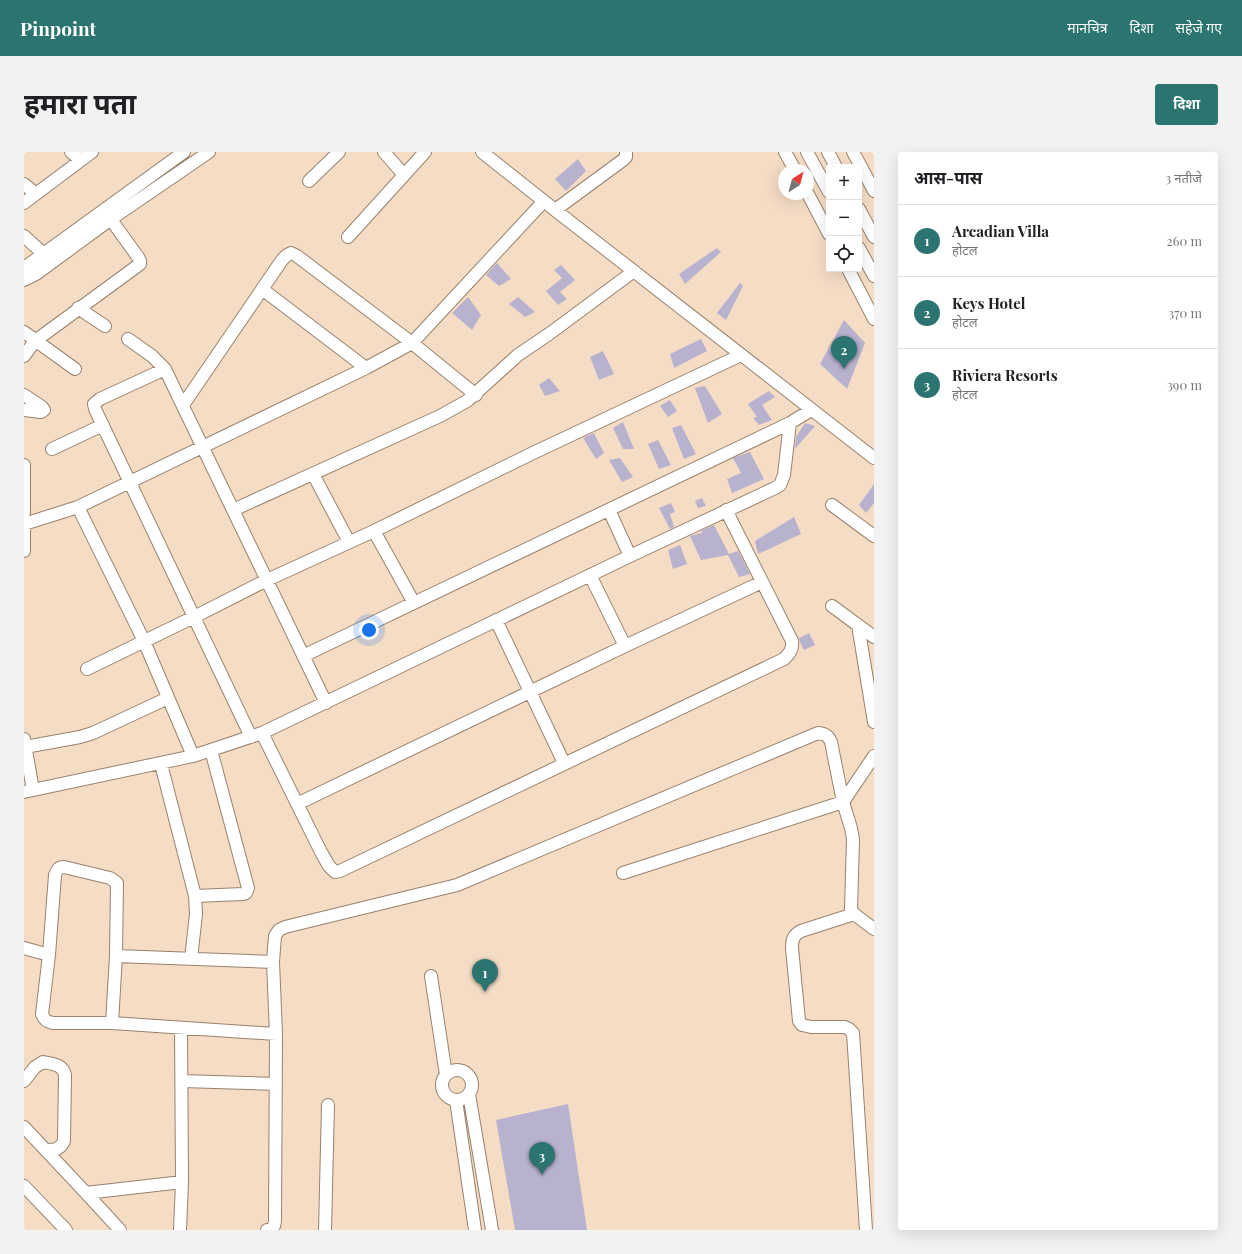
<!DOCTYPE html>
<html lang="hi">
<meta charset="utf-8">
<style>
:root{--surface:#fff;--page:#f2f2f2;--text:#202124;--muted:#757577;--line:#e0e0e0;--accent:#2c746f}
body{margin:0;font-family:"Playfair Display","Noto Sans Devanagari",serif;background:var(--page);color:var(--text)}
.controls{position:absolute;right:12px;top:12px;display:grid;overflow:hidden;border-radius:4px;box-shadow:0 4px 16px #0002}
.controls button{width:36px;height:36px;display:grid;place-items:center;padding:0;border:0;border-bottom:1px solid var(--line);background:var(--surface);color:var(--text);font:20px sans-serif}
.compass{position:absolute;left:754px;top:12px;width:36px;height:36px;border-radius:50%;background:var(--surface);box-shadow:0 4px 16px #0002;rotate:36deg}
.you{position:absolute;left:345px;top:478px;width:14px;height:14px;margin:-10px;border:3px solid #fff;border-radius:50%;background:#1a73e8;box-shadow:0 0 0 6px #1a73e833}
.badge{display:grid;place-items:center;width:26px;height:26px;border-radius:50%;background:var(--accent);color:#fff;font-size:13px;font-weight:700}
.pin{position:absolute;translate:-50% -33px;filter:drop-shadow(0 1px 2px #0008)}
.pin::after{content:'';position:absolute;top:21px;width:14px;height:12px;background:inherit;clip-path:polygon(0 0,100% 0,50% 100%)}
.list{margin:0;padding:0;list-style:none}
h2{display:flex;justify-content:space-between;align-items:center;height:52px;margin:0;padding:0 16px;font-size:17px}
h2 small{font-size:13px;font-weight:400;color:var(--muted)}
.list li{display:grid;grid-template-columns:26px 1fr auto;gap:12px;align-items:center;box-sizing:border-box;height:72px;padding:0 16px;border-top:1px solid var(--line)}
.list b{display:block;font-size:15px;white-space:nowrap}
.list p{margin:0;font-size:13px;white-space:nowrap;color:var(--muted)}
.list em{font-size:13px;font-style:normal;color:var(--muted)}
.icon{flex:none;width:22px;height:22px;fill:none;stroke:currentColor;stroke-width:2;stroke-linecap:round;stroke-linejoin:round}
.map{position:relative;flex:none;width:850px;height:1078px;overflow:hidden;border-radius:4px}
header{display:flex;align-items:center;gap:24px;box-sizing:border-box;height:56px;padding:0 20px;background:var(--accent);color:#fff}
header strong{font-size:19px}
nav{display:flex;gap:22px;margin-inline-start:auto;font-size:14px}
.intro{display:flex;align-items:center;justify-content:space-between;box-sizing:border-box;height:96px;padding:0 24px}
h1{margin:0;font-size:28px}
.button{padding:10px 18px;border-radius:4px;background:var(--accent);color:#fff;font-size:14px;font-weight:700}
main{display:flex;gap:24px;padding:0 24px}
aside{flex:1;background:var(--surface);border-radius:4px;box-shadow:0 4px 16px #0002}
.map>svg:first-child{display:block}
.building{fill:#b9b2cf}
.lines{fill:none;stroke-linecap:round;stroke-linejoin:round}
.minor-casing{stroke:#98826c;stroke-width:14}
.minor{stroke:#fff;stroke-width:12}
</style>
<header>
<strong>Pinpoint</strong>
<nav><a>मानचित्र</a><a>दिशा</a><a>सहेजे गए</a></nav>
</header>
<div class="intro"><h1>हमारा पता</h1><a class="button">दिशा</a></div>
<main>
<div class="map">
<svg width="850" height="1078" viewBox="0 0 850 1078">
<rect width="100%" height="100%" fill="#f5dcc5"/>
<path class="building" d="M554 7 562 19 542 39 531 27Z
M693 96 697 100 661 132 655 122Z
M473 111 487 127 475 134 462 123Z
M537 113 551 128 536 140 543 147 534 153 522 139 538 126 530 118Z
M716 131 719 134 702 168 693 161Z
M444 145 457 163 448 178 428 161Z
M494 145 511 160 501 165 485 152Z
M820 168 841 191 823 237 796 212Z
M677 187 683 199 650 216 646 202Z
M579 199 590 222 575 228 566 205Z
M525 226 536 239 521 244 515 233Z
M681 234 698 262 684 271 671 236Z
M745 239 751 245 738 253 748 268 735 273 729 266 733 265 724 252Z
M646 248 653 259 644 265 636 254Z
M599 270 610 297H599L589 276Z
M781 271 791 274 771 297 772 285Z
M657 273 672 302 660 307 648 276Z
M570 281 580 301 572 307 559 286Z
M634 288 647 313 635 317 624 292Z
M726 300 740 327 708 341 703 327 717 321 709 306Z
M596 306 609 325 598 330 585 308Z
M850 332V351L842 361 835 353Z
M678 346 682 354 674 356 671 349Z
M647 351 651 360 646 362 650 375 646 377 635 356Z
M770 365 777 382 734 402 731 389Z
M690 373 705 402 714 399 726 422 715 425 704 403 677 408 666 384 678 381 677 379Z
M656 393 663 412 649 417 644 398Z
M785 481 791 493 780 498 776 490 775 486Z
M544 952 563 1078H491L472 968Z"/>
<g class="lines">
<defs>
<path id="minor" d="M47 0 57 8
M360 0 380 23
M458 0 531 58 850 306
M761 0 771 18
M783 0 805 40
M804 0 812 15
M829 0 850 39
M285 29 315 0
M0 32 12 42
M784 42 805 82
M520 49 388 191 342 216 54 355 120 489 169 604 238 581 606 404 751 336 756 333 760 323 766 271
M0 51 68 0
M835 57 850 85
M531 58 599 8 602 5V0
M0 84 24 106
M324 85 401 0
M835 96 850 124
M0 116 160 0
M824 117 850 167
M0 128 12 122 87 67 185 0
M238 137 342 216
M54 156 81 174
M0 180 51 217
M104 187 128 204 141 217
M0 204 11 189 116 112V109L114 105 80 58
M0 243 18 255 20 258 17 260 0 258
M159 253 258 108 263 103 267 101 273 104 388 191 452 243
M28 297 79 273
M289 322 325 390
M808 353 850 384
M209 358 416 264 443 249 494 203 525 182 610 119
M585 358 606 404
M0 361V313
M0 372 54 355
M0 375V399
M350 379 390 451
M566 423 601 494
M808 454 850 485
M472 468 540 611
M834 473 850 570
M279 504 766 271 787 258
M63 517 170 465 243 428 350 379 509 301 717 203
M238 581 297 700 305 714 311 720 316 719 760 507C766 501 769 497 768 489L702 358
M227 585 71 257 70 252 76 247 141 217 302 551
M0 587 9 638
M1 595 56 585 69 581 144 546
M137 612 171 744 219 742 222 741 224 736 187 598
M0 640 169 604
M273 652 601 494 738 430
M599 721 819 650 850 604
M830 762 777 779C769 783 768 788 768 796L775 869 778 873 787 875H821L825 877 829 881 842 1078
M0 796 25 803 18 862C20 868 23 870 29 871H88
M25 803 31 723C33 718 34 715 40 715L86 726 93 731 92 804
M167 807 172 762 171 744
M249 810 92 804 88 871 252 882
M407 824 422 923
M418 933a15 15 0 1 1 30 0a15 15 0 1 1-30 0Z
M0 929 11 915 19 910C28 912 39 912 41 923L40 989C36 997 32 998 23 998
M158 929 252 932
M445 942 468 1078
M432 948 451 1078
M0 975 62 1041
M0 1034 42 1078
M96 1078 62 1041 158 1030
M156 1078 158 1030 157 876
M243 1078H247L250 1074 251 1069 252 882 249 810 251 784 255 778 261 775 433 733 794 581C801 582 804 583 807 590L819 650 827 676 829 687 827 757 830 762 850 777
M301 1078 304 953"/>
</defs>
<use href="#minor" class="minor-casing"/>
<use href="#minor" class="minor"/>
</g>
</svg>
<div class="controls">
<button>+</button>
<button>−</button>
<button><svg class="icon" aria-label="locate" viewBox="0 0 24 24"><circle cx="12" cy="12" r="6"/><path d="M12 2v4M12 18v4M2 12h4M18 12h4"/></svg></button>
</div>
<svg class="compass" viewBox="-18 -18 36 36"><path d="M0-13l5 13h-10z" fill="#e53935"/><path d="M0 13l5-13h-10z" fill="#757577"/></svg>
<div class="you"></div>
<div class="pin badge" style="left:461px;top:840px">1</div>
<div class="pin badge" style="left:820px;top:217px">2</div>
<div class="pin badge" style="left:518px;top:1023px">3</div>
</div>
<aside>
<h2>आस-पास<small>3 नतीजे</small></h2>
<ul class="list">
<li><span class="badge">1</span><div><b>Arcadian Villa</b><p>होटल</p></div><em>260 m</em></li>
<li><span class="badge">2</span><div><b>Keys Hotel</b><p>होटल</p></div><em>370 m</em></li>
<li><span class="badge">3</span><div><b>Riviera Resorts</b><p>होटल</p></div><em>390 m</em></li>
</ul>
</aside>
</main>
